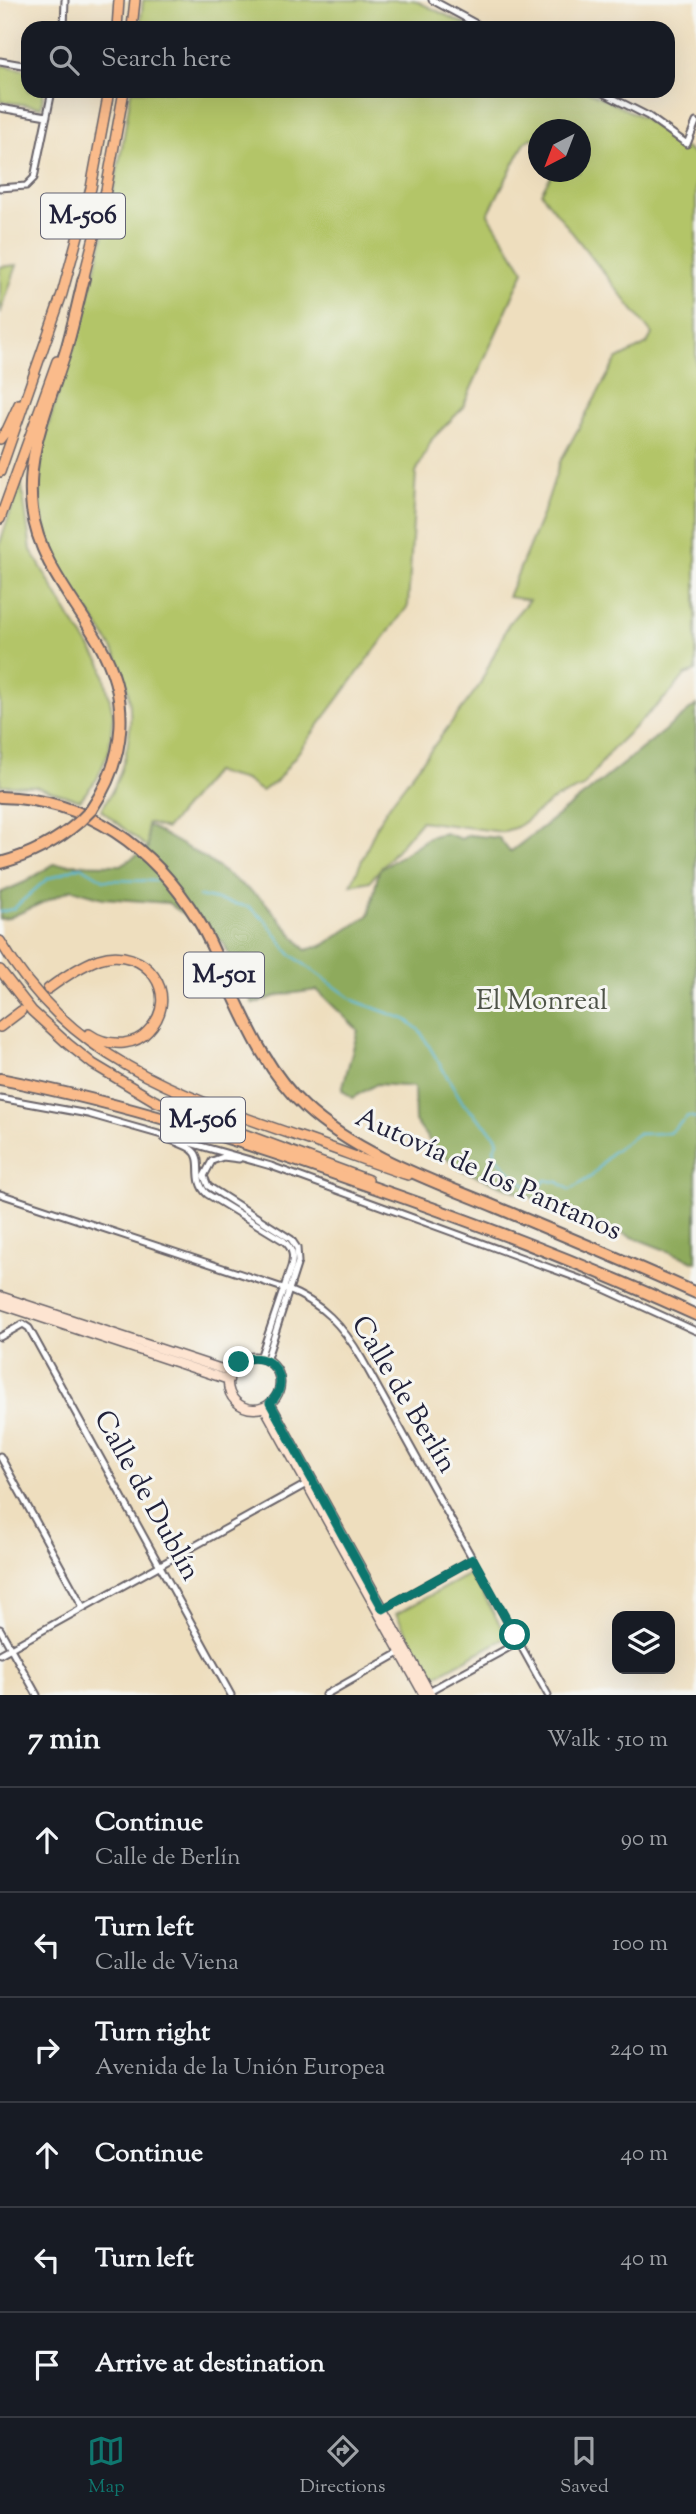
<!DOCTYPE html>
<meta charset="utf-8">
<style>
:root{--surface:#171b24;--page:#242831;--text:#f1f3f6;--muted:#9ea1a6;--line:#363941;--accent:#0f766e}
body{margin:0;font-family:"Sorts Mill Goudy",serif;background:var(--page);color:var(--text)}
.controls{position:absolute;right:21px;bottom:21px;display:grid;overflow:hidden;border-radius:14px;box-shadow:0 7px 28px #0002}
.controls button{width:63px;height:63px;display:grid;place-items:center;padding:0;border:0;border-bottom:2px solid var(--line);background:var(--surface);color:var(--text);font:35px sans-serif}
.compass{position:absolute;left:528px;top:119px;width:63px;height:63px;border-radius:50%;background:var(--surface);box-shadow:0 7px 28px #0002;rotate:222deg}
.stop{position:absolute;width:21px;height:21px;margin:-16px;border:5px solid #0f766e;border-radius:50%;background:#fff}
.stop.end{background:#0f766e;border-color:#fff;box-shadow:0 2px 7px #0008}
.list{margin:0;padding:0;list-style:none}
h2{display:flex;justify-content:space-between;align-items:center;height:91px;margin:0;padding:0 28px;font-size:30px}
h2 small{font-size:23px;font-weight:400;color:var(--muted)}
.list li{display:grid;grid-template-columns:46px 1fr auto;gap:21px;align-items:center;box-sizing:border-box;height:105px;padding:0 28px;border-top:2px solid var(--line)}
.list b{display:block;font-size:26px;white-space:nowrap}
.list p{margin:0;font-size:23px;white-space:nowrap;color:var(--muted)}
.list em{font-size:23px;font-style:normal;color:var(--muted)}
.icon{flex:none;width:38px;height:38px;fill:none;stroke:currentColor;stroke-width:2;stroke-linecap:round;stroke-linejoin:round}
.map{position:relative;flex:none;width:696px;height:1695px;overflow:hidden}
.search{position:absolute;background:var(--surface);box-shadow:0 7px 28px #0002;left:21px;right:21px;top:21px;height:77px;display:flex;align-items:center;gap:18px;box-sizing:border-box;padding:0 24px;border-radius:21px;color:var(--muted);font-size:26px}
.sheet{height:721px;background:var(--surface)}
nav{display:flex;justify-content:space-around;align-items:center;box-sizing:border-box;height:98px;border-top:2px solid var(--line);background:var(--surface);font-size:19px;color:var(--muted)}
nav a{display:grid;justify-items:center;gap:4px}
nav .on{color:var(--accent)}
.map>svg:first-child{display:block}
.green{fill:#b3c568;stroke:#6a7452;stroke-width:2}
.forest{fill:#8eaa5c;stroke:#58664c;stroke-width:2}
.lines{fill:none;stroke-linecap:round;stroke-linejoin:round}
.stream{stroke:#5cbada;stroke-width:2}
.street-casing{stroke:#696469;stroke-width:9}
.secondary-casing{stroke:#696469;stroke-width:11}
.primary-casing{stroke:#696469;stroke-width:12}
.highway-casing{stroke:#696469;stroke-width:14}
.street{stroke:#fff;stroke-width:5}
.secondary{stroke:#fde4d1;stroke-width:8}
.primary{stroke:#fabb8b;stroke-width:9}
.highway{stroke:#fabb8b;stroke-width:10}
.highway-bridge-casing{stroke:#696469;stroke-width:14;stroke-linecap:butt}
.highway-bridge{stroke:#fabb8b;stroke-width:10}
.route{stroke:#0f766e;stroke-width:9}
.labels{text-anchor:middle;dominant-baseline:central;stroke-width:6;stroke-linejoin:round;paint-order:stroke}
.shield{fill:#f6f6f2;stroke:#626272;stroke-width:2}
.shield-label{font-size:26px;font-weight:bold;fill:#22223b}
.park-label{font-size:28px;fill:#4e5348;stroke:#f6f6f2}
.street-label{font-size:28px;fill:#22223b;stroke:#f6f6f2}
</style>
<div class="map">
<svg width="696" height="1695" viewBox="0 0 696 1695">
<rect width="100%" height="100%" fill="#f6f6f2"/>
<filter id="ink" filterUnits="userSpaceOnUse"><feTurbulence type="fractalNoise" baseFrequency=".0143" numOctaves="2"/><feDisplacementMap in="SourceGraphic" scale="14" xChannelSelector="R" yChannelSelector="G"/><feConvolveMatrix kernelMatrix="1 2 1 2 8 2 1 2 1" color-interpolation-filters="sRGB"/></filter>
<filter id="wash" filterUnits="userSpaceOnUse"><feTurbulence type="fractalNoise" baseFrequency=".00686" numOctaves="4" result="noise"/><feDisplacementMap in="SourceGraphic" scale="28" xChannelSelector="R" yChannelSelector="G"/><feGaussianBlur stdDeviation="1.57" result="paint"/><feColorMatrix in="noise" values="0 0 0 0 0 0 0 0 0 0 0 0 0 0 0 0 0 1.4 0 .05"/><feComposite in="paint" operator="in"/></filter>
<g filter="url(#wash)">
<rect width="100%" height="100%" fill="#eedebe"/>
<path class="green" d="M143 0H414L473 28H140Z
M0 65 28 70V91H44L41 107 0 101Z
M131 91H587L642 117 696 156V671L685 675 673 690 612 749 583 787 554 799 517 827 502 832 421 821 370 881 351 885 379 821 393 800 479 686 509 623 529 600 508 597 545 508 560 462 616 360 647 344 652 334 541 193 553 172H580V130H538V142L532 138 525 142 488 214 524 271 462 409 432 439 416 472 408 606 276 782 261 791 245 780 214 772 166 829 148 823V848L101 810C132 763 142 701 113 650 86 602 49 566 41 509 32 444 64 386 81 324 102 247 120 170 131 91Z
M17 265 0 314V267Z
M21 480 31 550 71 619 102 665 113 714 109 751 97 779 80 800 35 786 0 785V543Z
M471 1573 507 1637 432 1678 396 1614Z"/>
<path class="forest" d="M696 705V1262L461 1170 434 1147 415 1121 414 1087 377 1084 352 1098 342 1090 358 1030 317 990 280 995 253 1004 223 943 168 903 103 898 72 889 9 918 0 919V893L25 882 54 864 121 865 148 848 147 825 205 858 264 901 306 950 324 945 369 915 379 870 431 836 445 833 461 839 469 835 499 838 510 852 588 792Z"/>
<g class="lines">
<path class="stream" d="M199 896 249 907 266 921 290 954 355 1001 407 1020 420 1031 463 1103 496 1136 498 1142 494 1148C497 1165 517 1176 529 1189H539L545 1180 558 1182 570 1190 592 1176 611 1153 637 1134 669 1133 688 1116 696 1118
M0 912 13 909 47 879 81 866 104 880 155 881"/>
</g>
</g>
<g filter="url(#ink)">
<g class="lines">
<defs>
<path id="street" d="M432 0 484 28
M64 28 65 0
M0 61 28 66
M599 91 648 116 687 144 696 122
M0 108 47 116
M0 188 26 186 34 178 52 91
M0 1098 88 1114 271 1166 591 1283 696 1331
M164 1138C173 1141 183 1144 191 1149 206 1159 191 1179 207 1194L284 1241C293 1249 294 1256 291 1267L260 1358
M239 1159 223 1157 212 1161 204 1176 208 1186 291 1239 297 1248 298 1262 266 1361
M0 1194 286 1289C322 1303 343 1326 362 1359L548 1695
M0 1337 23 1324 29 1328 231 1695
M0 1456 83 1607
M383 1609 473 1559
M0 1629 37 1695
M0 1654 310 1482
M429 1691 519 1642
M325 1695 403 1651"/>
<path id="secondary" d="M0 1296 231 1372
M0 1304 229 1380
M228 1383a26 26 0 1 1 52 0a26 26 0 1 1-52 0Z
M270 1403 431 1695
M264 1407 424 1695"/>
<path id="primary" d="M117 28 119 0
M132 28 135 0
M82 284 106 190 124 91
M0 439 7 430 19 404
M0 472 62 294 91 188 109 91
M0 519 57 361
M0 941C69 1058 175 1094 297 1136 334 1148 370 1163 408 1175
M0 970 32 1011 68 1044 93 1064 155 1101 368 1180
M48 989C64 977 80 966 99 959 145 944 183 995 148 1031 142 1038 133 1042 124 1043 111 1044 100 1042 89 1034
M0 1027 21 1011"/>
<path id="highway" d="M84 278C78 302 73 326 66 350 50 402 25 453 32 509 39 563 75 600 100 645 131 700 126 758 91 810
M0 797C88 799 153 847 198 920 209 937 217 958 225 977 247 1024 266 1071 305 1107 356 1154 433 1181 496 1207 563 1235 630 1263 696 1293
M0 863C31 855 56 842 80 821
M0 1079C124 1103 242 1141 361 1183 475 1222 587 1265 696 1315"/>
</defs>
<use href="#street" class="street-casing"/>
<use href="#secondary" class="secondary-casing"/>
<use href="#primary" class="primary-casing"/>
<use href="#highway" class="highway-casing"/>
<use href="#street" class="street"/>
<use href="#secondary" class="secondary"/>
<use href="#primary" class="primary"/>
<use href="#highway" class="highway"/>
<defs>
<path id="highway-bridge" d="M80 821 91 810"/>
</defs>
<use href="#highway-bridge" class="highway-bridge-casing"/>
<use href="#highway-bridge" class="highway-bridge"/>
</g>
</g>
<g class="lines" filter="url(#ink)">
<path class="route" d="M239 1362C269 1347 295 1380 270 1403L383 1609 473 1559 515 1635"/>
</g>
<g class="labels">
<g class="shield">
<rect x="41" y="193.5" width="84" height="45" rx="5"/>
<rect x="184" y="952.5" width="80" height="45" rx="5"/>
<rect x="161" y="1097.5" width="84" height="45" rx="5"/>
</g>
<g class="shield-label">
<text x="83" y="216">M-506</text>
<text x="224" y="975">M-501</text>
<text x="203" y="1120">M-506</text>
</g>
<g class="park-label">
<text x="542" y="1002">El Monreal</text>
</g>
<g class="street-label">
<text transform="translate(488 1175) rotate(24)">Autovía de los Pantanos</text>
<text transform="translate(403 1395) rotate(59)">Calle de Berlín</text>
<text transform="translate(146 1496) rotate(61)">Calle de Dublín</text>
</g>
</g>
</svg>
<div class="controls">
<button><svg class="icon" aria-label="layers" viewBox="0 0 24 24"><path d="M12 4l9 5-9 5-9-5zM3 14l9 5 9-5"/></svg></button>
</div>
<svg class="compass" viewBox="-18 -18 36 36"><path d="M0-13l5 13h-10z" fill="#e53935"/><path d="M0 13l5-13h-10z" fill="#9ea1a6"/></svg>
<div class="stop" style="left:515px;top:1635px"></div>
<div class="stop end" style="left:239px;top:1362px"></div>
<div class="search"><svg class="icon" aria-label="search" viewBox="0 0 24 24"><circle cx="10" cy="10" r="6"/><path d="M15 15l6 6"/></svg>Search here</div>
</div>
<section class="sheet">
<h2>7 min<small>Walk · 510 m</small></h2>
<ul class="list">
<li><svg class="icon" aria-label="ahead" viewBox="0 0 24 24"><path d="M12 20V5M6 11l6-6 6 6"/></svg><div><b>Continue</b><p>Calle de Berlín</p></div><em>90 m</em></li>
<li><svg class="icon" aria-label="left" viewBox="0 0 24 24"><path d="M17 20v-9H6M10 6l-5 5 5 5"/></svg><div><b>Turn left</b><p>Calle de Viena</p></div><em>100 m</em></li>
<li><svg class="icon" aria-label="right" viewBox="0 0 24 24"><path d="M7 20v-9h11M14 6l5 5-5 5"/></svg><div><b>Turn right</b><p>Avenida de la Unión Europea</p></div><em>240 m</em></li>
<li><svg class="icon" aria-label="ahead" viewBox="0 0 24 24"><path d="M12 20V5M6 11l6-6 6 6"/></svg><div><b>Continue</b></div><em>40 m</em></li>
<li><svg class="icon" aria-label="left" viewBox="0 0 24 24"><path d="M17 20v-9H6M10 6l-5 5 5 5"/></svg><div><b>Turn left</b></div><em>40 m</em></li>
<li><svg class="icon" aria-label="arrive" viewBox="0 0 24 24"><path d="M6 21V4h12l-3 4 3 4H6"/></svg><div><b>Arrive at destination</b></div></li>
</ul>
</section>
<nav>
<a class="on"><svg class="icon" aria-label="map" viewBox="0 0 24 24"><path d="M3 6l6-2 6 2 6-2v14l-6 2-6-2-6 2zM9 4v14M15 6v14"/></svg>Map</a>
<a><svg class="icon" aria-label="directions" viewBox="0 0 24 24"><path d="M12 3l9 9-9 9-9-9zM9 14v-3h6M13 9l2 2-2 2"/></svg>Directions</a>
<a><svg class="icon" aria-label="saved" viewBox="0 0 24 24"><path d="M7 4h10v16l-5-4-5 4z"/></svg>Saved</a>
</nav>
